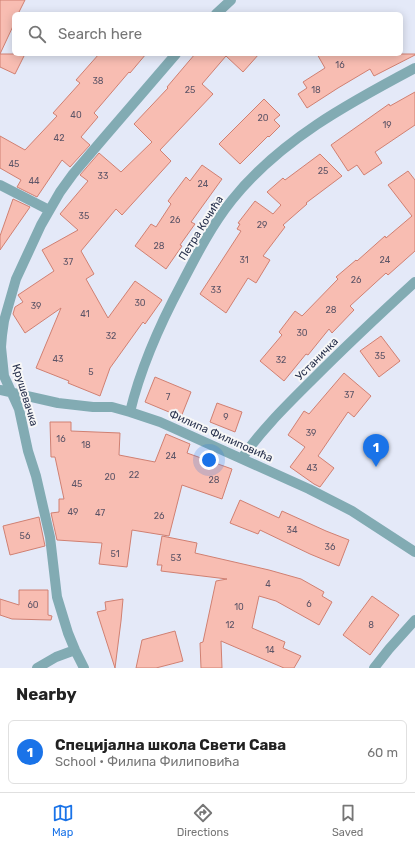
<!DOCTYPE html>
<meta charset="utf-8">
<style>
:root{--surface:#fff;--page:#f6f6f6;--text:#222;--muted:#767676;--line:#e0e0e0;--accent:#1a73e8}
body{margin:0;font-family:Rubik,sans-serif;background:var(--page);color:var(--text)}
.you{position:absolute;left:209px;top:460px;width:14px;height:14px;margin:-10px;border:3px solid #fff;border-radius:50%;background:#1a73e8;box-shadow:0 0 0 6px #1a73e833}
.badge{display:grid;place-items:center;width:26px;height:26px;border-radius:50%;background:var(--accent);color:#fff;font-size:13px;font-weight:700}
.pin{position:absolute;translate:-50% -33px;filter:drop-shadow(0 1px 2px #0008)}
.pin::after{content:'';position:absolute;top:21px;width:14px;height:12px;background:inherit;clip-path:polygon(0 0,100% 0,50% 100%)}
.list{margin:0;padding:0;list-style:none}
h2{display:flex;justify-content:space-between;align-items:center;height:52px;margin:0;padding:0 16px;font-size:17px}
h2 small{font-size:13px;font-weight:400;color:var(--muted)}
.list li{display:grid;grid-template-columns:26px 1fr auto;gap:12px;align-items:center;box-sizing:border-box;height:64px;margin:0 8px 8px;padding:0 8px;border:1px solid var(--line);border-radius:6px}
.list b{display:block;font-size:15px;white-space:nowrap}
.list p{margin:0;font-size:13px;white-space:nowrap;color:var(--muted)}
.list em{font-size:13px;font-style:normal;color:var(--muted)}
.icon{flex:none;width:22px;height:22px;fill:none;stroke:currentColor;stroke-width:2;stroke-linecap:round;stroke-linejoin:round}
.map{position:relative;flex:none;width:415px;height:668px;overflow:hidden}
.search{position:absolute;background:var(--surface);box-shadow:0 2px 10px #0003;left:12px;right:12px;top:12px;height:44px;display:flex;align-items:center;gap:10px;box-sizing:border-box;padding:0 14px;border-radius:6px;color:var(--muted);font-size:15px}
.sheet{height:124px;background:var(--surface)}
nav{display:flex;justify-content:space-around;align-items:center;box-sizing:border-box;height:56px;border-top:1px solid var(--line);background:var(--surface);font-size:11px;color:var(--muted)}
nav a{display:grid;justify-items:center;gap:2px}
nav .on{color:var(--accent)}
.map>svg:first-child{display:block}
.building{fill:#f8bdb2;stroke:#d08072}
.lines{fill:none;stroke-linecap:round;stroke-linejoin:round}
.minor{stroke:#82abb3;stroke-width:10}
.labels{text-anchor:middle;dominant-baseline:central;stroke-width:4;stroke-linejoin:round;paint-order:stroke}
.number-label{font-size:9px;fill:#5d5567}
.street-label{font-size:11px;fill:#29324e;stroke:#f7f7f7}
</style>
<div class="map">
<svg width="415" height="668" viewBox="0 0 415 668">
<rect width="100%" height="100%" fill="#e4e9f8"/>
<path class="building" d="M0 0H25L18 14H14V24L0 54H25L15 74 0 67Z
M99 54H146L130 73 129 72 94 113 98 117 81 137 90 145 70 167 62 160 37 197 17 187 21 180 0 168V136L25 150 57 116 53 113 80 83 76 80Z
M195 54H259L243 72 226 56 202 84 213 94 160 150 171 161 122 215 116 209 81 251 94 274 86 279 108 318 135 281 162 300 145 324 143 322 110 368 100 396 68 383 69 381 36 368 61 308 25 333 13 314 15 307 23 302 18 295 54 271 42 250 78 230 60 214 88 181 80 175 99 153 121 172 152 142 134 124 168 88 167 87Z
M317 54H415V55L374 76 370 69 338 88 307 108 298 94 307 88 303 82 325 68Z
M415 92V125L375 152 382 163 364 175 357 165 348 171 331 145 389 104 390 106Z
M264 99 280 115 274 120 280 126 269 137 268 136 240 164 219 144Z
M320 154 342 176 306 203 307 204 283 225 285 227 263 256 270 260 256 283 248 278 226 313 200 294 241 231 237 229 240 224 238 223 255 201 273 214 281 205 267 192 283 178 285 180Z
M202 165 222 179 191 222 195 224 180 245 182 246 166 269 135 246 151 224 156 227 171 204 168 201 186 177 190 181Z
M408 171 415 180V251L388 275 386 273 350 306 354 310 332 333 329 329 308 355 306 354 284 381 260 361 282 335 279 332 295 311 302 316 338 279 336 277 356 260 357 261 385 236 386 238 412 216 388 185Z
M13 199 30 207 0 250V236Z
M381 336 400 361 379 377 360 351Z
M344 373 371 396 354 417 348 412 318 456 334 468 320 487 314 484 290 467 305 447 288 435 304 411 309 414Z
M155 377 191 392 181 417 145 402Z
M217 403 242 412 235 432 210 422Z
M50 422H71V431L120 433 119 455 155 462 166 434 190 444 187 453 232 469 222 499 182 485 169 536 132 530 127 567 99 564 102 543 57 540 51 513 59 512V499H64L55 457H51Z
M240 500 279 518 282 511 326 531 349 540 339 566 310 554 260 530 258 534 230 523Z
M39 517 45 546 10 555 3 526Z
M162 536 197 543 195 553 269 570 301 579 324 592 322 596 332 602 319 625 276 601 259 596 252 628 285 642 283 648 301 656 294 668H284L221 641 222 668H201L200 643 203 642 216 581 227 579 161 571 162 565H157Z
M19 590H48V615L52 616 51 620 12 619 0 615V599L19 605Z
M372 596 399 615 370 655 343 635Z
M123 599 121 621 115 668 97 612 106 610 105 602Z
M175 631 183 661 156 668H136L142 640Z"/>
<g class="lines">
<path class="minor" d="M216 14 231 0
M0 185 49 210
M0 390 58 403 93 407H112L130 412 160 422 309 489 352 511 415 552
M130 412C141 366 160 324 182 283 197 254 212 225 232 200 280 140 349 103 415 68
M242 458C262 429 288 404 313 379 346 346 380 314 415 282
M37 668 56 657 75 650
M84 668 75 650 68 633 57 597 50 537 36 476 28 451 19 409 4 376 1 347 2 335 4 321 16 279 41 225 60 192 73 174 102 140 176 54
M374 668 389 649 415 620"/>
</g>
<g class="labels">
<g class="number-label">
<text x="340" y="65">16</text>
<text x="98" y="81">38</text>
<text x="190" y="90">25</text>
<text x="316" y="90">18</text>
<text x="76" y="115">40</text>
<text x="263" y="118">20</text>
<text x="387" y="125">19</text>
<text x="59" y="138">42</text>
<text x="14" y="164">45</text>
<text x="323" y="171">25</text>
<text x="103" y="176">33</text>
<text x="34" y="181">44</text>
<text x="203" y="184">24</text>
<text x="84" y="216">35</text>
<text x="175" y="220">26</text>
<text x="262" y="225">29</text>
<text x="159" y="246">28</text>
<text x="244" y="260">31</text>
<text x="385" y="260">24</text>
<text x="68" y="262">37</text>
<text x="356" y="280">26</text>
<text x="216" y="290">33</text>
<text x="140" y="303">30</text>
<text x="36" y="306">39</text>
<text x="331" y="310">28</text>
<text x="85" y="314">41</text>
<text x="302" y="333">30</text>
<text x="111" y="336">32</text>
<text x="380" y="356">35</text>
<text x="58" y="359">43</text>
<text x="281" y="360">32</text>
<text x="91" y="372">5</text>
<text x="349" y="395">37</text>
<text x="168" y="397">7</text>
<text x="226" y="417">9</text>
<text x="311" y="433">39</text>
<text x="61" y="439">16</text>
<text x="86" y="445">18</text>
<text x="171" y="456">24</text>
<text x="312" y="468">43</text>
<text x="134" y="475">22</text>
<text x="110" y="477">20</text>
<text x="214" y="480">28</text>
<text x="77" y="484">45</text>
<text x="73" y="512">49</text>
<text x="100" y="513">47</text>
<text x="159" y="516">26</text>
<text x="292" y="530">34</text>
<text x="25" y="536">56</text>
<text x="330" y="547">36</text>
<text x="115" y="554">51</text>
<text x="176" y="558">53</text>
<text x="268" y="584">4</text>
<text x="309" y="604">6</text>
<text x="33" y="605">60</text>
<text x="239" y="607">10</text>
<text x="230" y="625">12</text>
<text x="371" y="625">8</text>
<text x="270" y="650">14</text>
</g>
<g class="street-label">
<text transform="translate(201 228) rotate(-58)">Петра Кочића</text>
<text transform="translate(317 359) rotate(-45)">Устаничка</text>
<text transform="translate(25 395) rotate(73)">Крушевачка</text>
<text transform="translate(221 436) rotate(24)">Филипа Филиповића</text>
</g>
</g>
</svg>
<div class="you"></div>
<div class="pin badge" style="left:376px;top:467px">1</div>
<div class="search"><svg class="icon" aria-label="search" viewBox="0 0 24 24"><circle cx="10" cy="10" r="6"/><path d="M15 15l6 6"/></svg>Search here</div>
</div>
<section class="sheet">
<h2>Nearby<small></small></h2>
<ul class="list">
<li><span class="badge">1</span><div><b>Специјална школа Свети Сава</b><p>School · Филипа Филиповића</p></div><em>60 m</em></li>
</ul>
</section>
<nav>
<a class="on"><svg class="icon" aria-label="map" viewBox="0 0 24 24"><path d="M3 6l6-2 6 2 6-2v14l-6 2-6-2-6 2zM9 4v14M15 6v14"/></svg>Map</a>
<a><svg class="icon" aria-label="directions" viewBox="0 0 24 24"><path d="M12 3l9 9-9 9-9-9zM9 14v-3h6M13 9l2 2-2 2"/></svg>Directions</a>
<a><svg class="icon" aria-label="saved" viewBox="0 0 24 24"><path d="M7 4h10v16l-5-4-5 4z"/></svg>Saved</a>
</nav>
